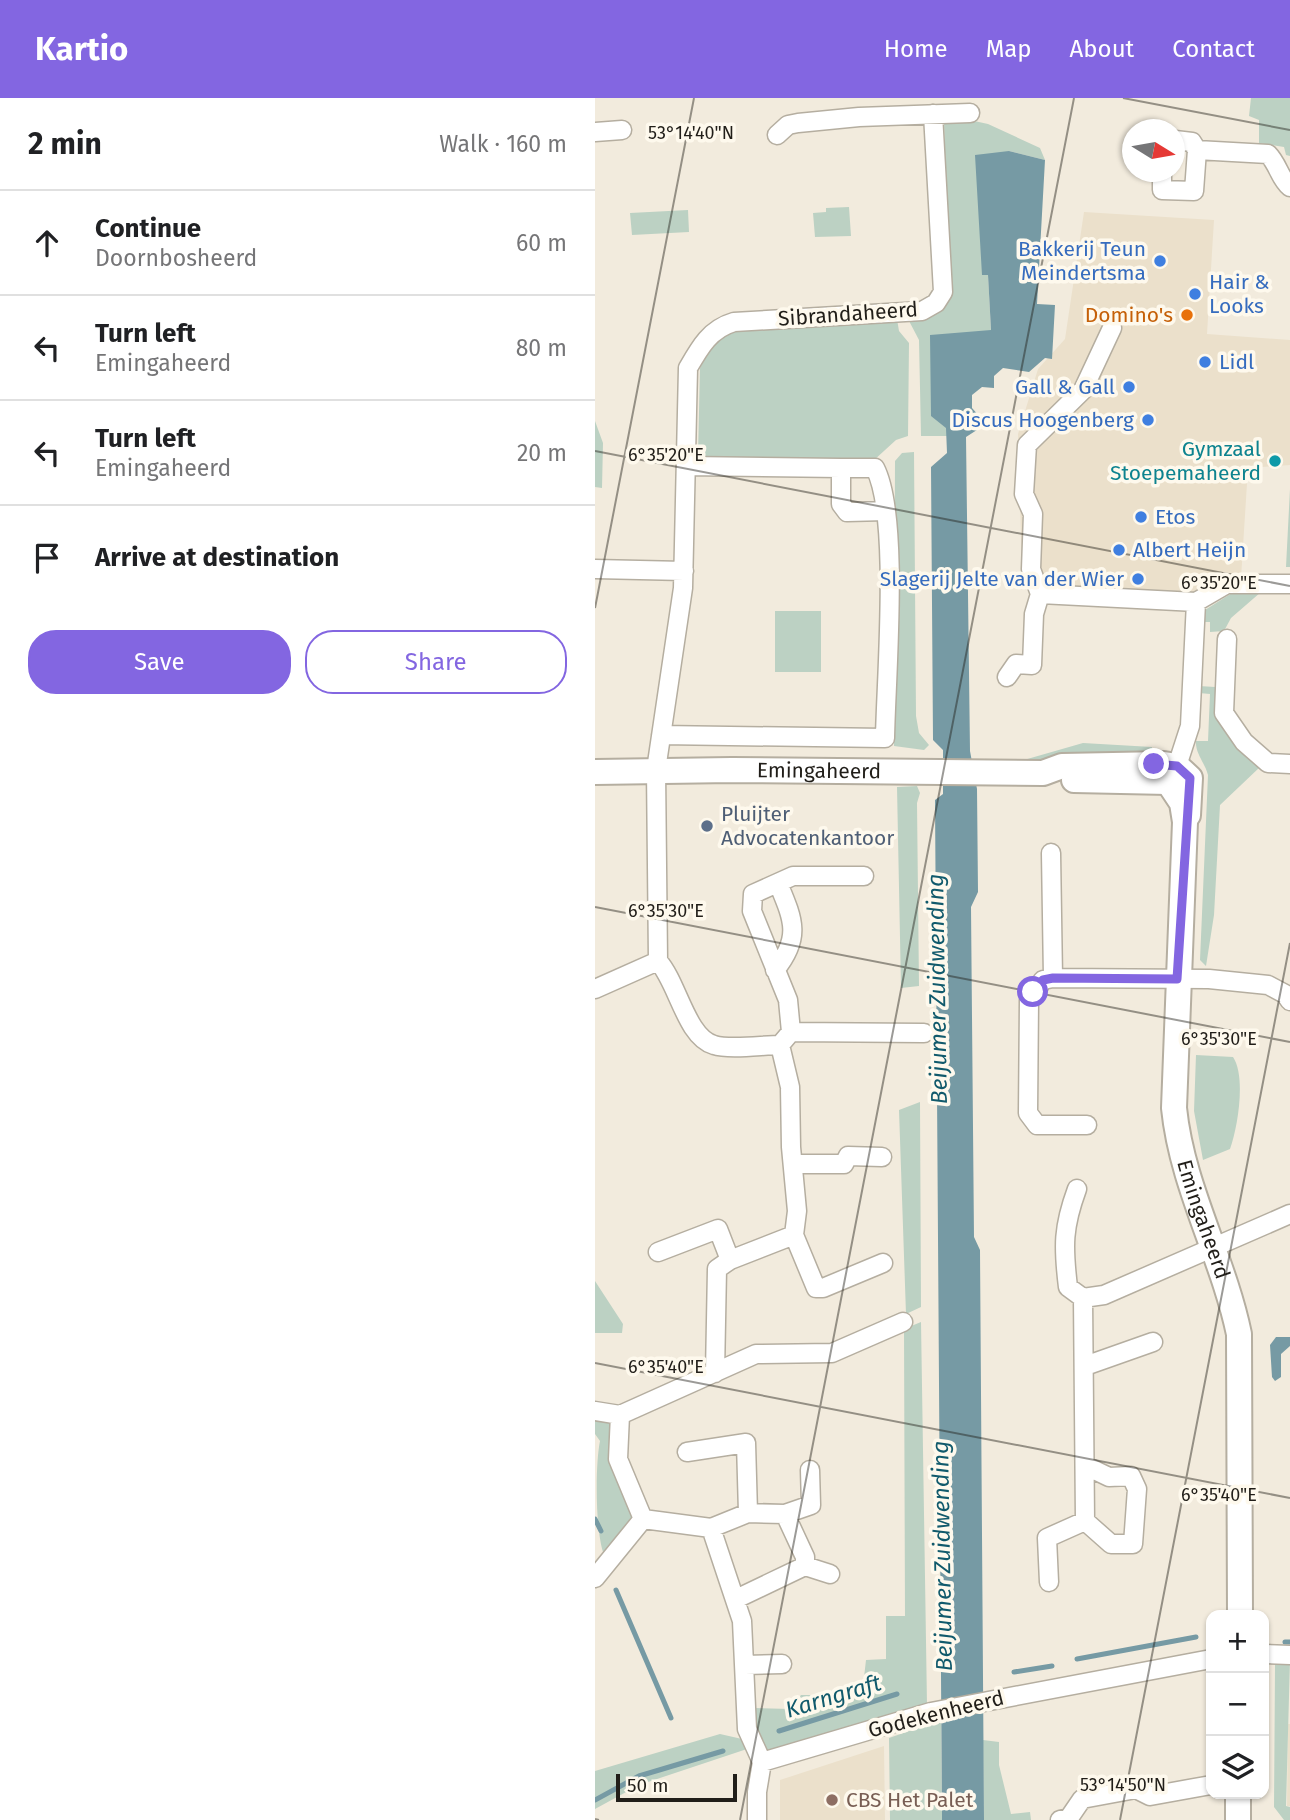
<!DOCTYPE html>
<meta charset="utf-8">
<style>
:root{--surface:#fff;--page:#f6f6f6;--text:#202124;--muted:#757577;--line:#e0e0e0;--accent:#8366e1}
body{margin:0;font-family:"Fira Sans",sans-serif;background:var(--page);color:var(--text)}
.controls{position:absolute;right:21px;bottom:21px;display:grid;overflow:hidden;border-radius:14px;box-shadow:0 2px 5px #0004}
.controls button{width:63px;height:63px;display:grid;place-items:center;padding:0;border:0;border-bottom:2px solid var(--line);background:var(--surface);color:var(--text);font:35px sans-serif}
.compass{position:absolute;left:527px;top:21px;width:63px;height:63px;border-radius:50%;background:var(--surface);box-shadow:0 2px 5px #0004;rotate:101deg}
.scale{position:absolute;left:21px;bottom:18px;width:121px;box-sizing:border-box;padding-left:7px;border:4px solid #211e19;border-top:0;font-size:19px;line-height:24px;white-space:nowrap;color:#211e19;-webkit-text-stroke:5px #fef9ed;paint-order:stroke}
.stop{position:absolute;width:21px;height:21px;margin:-16px;border:5px solid #8366e1;border-radius:50%;background:#fff}
.stop.end{background:#8366e1;border-color:#fff;box-shadow:0 2px 7px #0008}
.list{margin:0;padding:0;list-style:none}
h2{display:flex;justify-content:space-between;align-items:center;height:91px;margin:0;padding:0 28px;font-size:30px}
h2 small{font-size:23px;font-weight:400;color:var(--muted)}
.list li{display:grid;grid-template-columns:46px 1fr auto;gap:21px;align-items:center;box-sizing:border-box;height:105px;padding:0 28px;border-top:2px solid var(--line)}
.list b{display:block;font-size:26px;white-space:nowrap}
.list p{margin:0;font-size:23px;white-space:nowrap;color:var(--muted)}
.list em{font-size:23px;font-style:normal;color:var(--muted)}
.actions{display:flex;gap:14px;padding:21px 28px}
.actions a{flex:1;padding:16px 0;border:2px solid var(--accent);border-radius:28px;text-align:center;font-size:24px;color:var(--accent)}
.actions .main{background:var(--accent);color:#fff}
.icon{flex:none;width:38px;height:38px;fill:none;stroke:currentColor;stroke-width:2;stroke-linecap:round;stroke-linejoin:round}
.map{position:relative;flex:none;width:695px;height:1722px;overflow:hidden}
header{display:flex;align-items:center;gap:42px;box-sizing:border-box;height:98px;padding:0 35px;background:var(--accent);color:#fff}
header strong{font-size:33px}
nav{display:flex;gap:38px;margin-inline-start:auto;font-size:24px}
main{display:flex}
aside{flex:1;background:var(--surface)}
.map>svg:first-child{display:block}
.built{fill:#ebe0cb}
.green{fill:#bcd1c3}
.water{fill:#769aa4}
.lines{fill:none;stroke-linecap:round;stroke-linejoin:round}
.stream{stroke:#769aa4;stroke-width:5}
.street-casing{stroke:#b5aea0;stroke-width:21}
.secondary-casing{stroke:#b5aea0;stroke-width:28}
.street{stroke:#fff;stroke-width:18}
.secondary{stroke:#fff;stroke-width:24}
.route{stroke:#8366e1;stroke-width:9}
.ticks{fill:none;stroke:#211e19;stroke-width:2;stroke-opacity:0.45}
.shop-dot{fill:#3f7fe0;stroke:#fef9ed;stroke-width:2.5}
.food-dot{fill:#e8710a;stroke:#fef9ed;stroke-width:2.5}
.culture-dot{fill:#0f9aa8;stroke:#fef9ed;stroke-width:2.5}
.service-dot{fill:#5c6f8a;stroke:#fef9ed;stroke-width:2.5}
.education-dot{fill:#8d6e63;stroke:#fef9ed;stroke-width:2.5}
.labels{text-anchor:middle;dominant-baseline:central;stroke-width:7;stroke-linejoin:round;paint-order:stroke}
.shop-label{font-size:21px;fill:#366cbe;stroke:#fef9ed;text-anchor:end}
.street-label{font-size:21px;fill:#211e19;stroke:#fef9ed}
.food-label{font-size:21px;fill:#c56008;stroke:#fef9ed;text-anchor:end}
.culture-label{font-size:21px;fill:#0d838f;stroke:#fef9ed;text-anchor:end}
.service-label{font-size:21px;fill:#4e5e75;stroke:#fef9ed;text-anchor:start}
.education-label{font-size:21px;fill:#785e54;stroke:#fef9ed;text-anchor:start}
.water-label{font-size:23px;font-style:italic;fill:#115a6c;stroke:#fef9ed}
.ticks-label{font-size:18px;text-anchor:middle;fill:#211e19;stroke:#fef9ed;stroke-width:7;stroke-linejoin:round;paint-order:stroke}
</style>
<header>
<strong>Kartio</strong>
<nav><a>Home</a><a>Map</a><a>About</a><a>Contact</a></nav>
</header>
<main>
<aside>
<h2>2 min<small>Walk · 160 m</small></h2>
<ul class="list">
<li><svg class="icon" aria-label="ahead" viewBox="0 0 24 24"><path d="M12 20V5M6 11l6-6 6 6"/></svg><div><b>Continue</b><p>Doornbosheerd</p></div><em>60 m</em></li>
<li><svg class="icon" aria-label="left" viewBox="0 0 24 24"><path d="M17 20v-9H6M10 6l-5 5 5 5"/></svg><div><b>Turn left</b><p>Emingaheerd</p></div><em>80 m</em></li>
<li><svg class="icon" aria-label="left" viewBox="0 0 24 24"><path d="M17 20v-9H6M10 6l-5 5 5 5"/></svg><div><b>Turn left</b><p>Emingaheerd</p></div><em>20 m</em></li>
<li><svg class="icon" aria-label="arrive" viewBox="0 0 24 24"><path d="M6 21V4h12l-3 4 3 4H6"/></svg><div><b>Arrive at destination</b></div></li>
</ul>
<div class="actions"><a class="main">Save</a><a>Share</a></div>
</aside>
<div class="map">
<svg width="695" height="1722" viewBox="0 0 695 1722">
<rect width="100%" height="100%" fill="#f2ebdd"/>
<path class="built" d="M489 114 619 122 612 236 695 242V367L653 370 646 480 590 512 449 504 427 474 423 336 443 271 470 241Z
M693 1626H695V1708H692Z
M289 1648 290 1722H185V1682Z"/>
<path class="green" d="M656 0H695V58L691 57 689 49 664 45V22L654 18Z
M370 21 393 26 445 50 450 62 414 53 388 177H393L396 233 352 330V338H326L324 242 313 221 337 219 352 206 354 180 349 23Z
M254 109 256 138 220 139 218 115 231 114V110Z
M93 112 94 134 37 137 35 115Z
M302 221 304 233 314 245 313 338 301 342 278 363 107 361 103 357 105 270 117 246 138 230Z
M0 323 8 345 7 390 0 389Z
M319 354 321 618 324 635 334 647 329 652 299 648 300 363 307 355Z
M695 391V469H691Z
M666 494 636 520 629 533 615 534V524H609L610 512 637 495Z
M180 513H226V574H180Z
M604 588 620 589 626 595 665 669 625 707 619 817 611 868 605 862 613 677C610 665 600 655 601 643H613L615 596 604 595Z
M488 645 557 649 556 659 411 667Z
M322 688 325 695 322 705 324 888 306 890 302 689Z
M601 957 638 959C651 978 643 1029 635 1051L608 1062 599 1013Z
M325 1004 326 1209 311 1216 304 1012Z
M0 1183 28 1226 27 1235H0Z
M326 1224 332 1607 183 1654 172 1651 162 1630 159 1610 195 1611 206 1597H267L271 1562 291 1561V1518H310L309 1231Z
M0 1318 16 1321V1354L40 1418 10 1459C0 1439 0 1367 5 1343L0 1336Z
M695 1562 691 1708 695 1709V1722H689L679 1709 680 1565Z
M346 1622 347 1722H295L294 1640Z
M125 1636 147 1641 152 1651 44 1687 0 1711V1673Z
M388 1642 404 1644V1667L416 1716 435 1714 436 1722H389Z"/>
<path class="water" d="M414 53 450 62 442 206 460 207 457 261 450 260 434 274 408 270 399 278V290L387 289 377 297V310L385 319V330L371 339 375 653 382 691 383 794 376 809 379 1139 385 1152 389 1722H347L340 702 348 696V652L338 642 336 369 352 355 351 330 336 318 335 237 396 232 393 177H387L380 57Z
M681 1239H695V1248L686 1256V1279L680 1283 677 1279 675 1247Z"/>
<g class="lines">
<path class="stream" d="M0 1421 6 1433
M21 1492 76 1620
M690 1544H695
M482 1561 601 1539
M419 1574 457 1568
M184 1633 302 1596
M0 1702 44 1678 128 1653"/>
<defs>
<path id="street" d="M0 34 27 32
M182 37 193 27 203 25 264 19 375 15
M580 42 597 44 602 52
M567 74V92L599 93 602 52 673 56C683 66 685 81 695 89
M91 368 246 370
M0 471 89 473
M445 496 601 504
M601 504 632 486H695
M632 541 629 615 649 644 673 665 695 666
M412 579 421 566 437 567 439 516 445 496 436 471 438 416 429 396 432 347 488 292 517 230
M66 637 290 640C291 579 305 418 280 370H246V406L252 414 291 413
M582 668 595 628 601 504
M456 755 458 880 448 882 434 902 433 1015 442 1027H492
M180 872C207 839 198 821 183 785
M458 880 614 881 673 887 690 896 695 903
M0 891 63 863
M196 934 329 935
M185 947 196 934 193 902 157 813 158 796 198 778H269
M199 1066H249L253 1058 287 1059
M199 1137 221 1190H228L288 1165
M63 1154 123 1131 135 1162
M488 1200 509 1197 695 1116
M490 1268 558 1244
M120 1275 122 1171 135 1162 199 1137 202 1113 196 1049 195 989 185 947C168 947 135 952 119 947 91 939 83 885 63 863L61 672 88 490 93 270C105 249 115 231 139 224L327 213 341 205 348 194 338 16
M0 1313 25 1317 23 1361 48 1421
M25 1317 161 1256 237 1255 308 1224
M92 1354 151 1345 153 1415
M490 1423 516 1446H538L542 1391 536 1378 514 1379 491 1368
M116 1430 153 1415 190 1416
M210 1468 235 1476
M0 1480 48 1421 116 1430 147 1523 152 1631 167 1664
M454 1484 452 1440 490 1423 488 1200 473 1189C468 1148 468 1129 482 1091
M141 1501 210 1468V1459L190 1416 216 1407 215 1372
M669 1556 695 1557
M150 1567 187 1566
M167 1664 336 1614 616 1561
M162 1722V1694L167 1664
M465 1722 474 1720 487 1701 541 1691 555 1698 616 1687"/>
<g id="secondary">
<path id="s1" d="M0 674 137 672 448 675 467 668 569 666 582 668 595 680 593 717"/>
<path d="M479 682 573 684"/>
<path id="s2" d="M573 684 587 705 590 724 579 1010C587 1089 628 1159 644 1236L645 1517"/>
<path d="M643 1696V1722"/>
</g>
</defs>
<use href="#street" class="street-casing"/>
<use href="#secondary" class="secondary-casing"/>
<use href="#street" class="street"/>
<use href="#secondary" class="secondary"/>
</g>
<g class="lines">
<path class="route" d="M438 894 448 882 458 880 582 881 595 680 582 668 559 666"/>
</g>
<path class="ticks" d="M528 0 695 32M0 353 695 488M0 510 99 0M0 809 695 944M0 1265 695 1400M0 1721 4 1722M145 1722 479 0M525 1722 695 845"/>
<g class="shop-dot">
<circle cx="565" cy="163" r="7"/>
<circle cx="600" cy="196" r="7"/>
<circle cx="610" cy="264" r="7"/>
<circle cx="534" cy="289" r="7"/>
<circle cx="553" cy="322" r="7"/>
<circle cx="546" cy="419" r="7"/>
<circle cx="524" cy="452" r="7"/>
<circle cx="543" cy="481" r="7"/>
</g>
<circle class="food-dot" cx="592" cy="217" r="7"/>
<circle class="culture-dot" cx="680" cy="363" r="7"/>
<circle class="service-dot" cx="112" cy="728" r="7"/>
<circle class="education-dot" cx="237" cy="1702" r="7"/>
<g class="labels">
<g class="shop-label">
<text x="551" y="151">Bakkerij Teun<tspan x="551" dy="24">Meindertsma</tspan></text>
<text x="614" y="184" text-anchor="start">Hair &amp;<tspan x="614" dy="24">Looks</tspan></text>
<text x="624" y="264" text-anchor="start">Lidl</text>
<text x="520" y="289">Gall &amp; Gall</text>
<text x="539" y="322">Discus Hoogenberg</text>
<text x="560" y="419" text-anchor="start">Etos</text>
<text x="538" y="452" text-anchor="start">Albert Heijn</text>
<text x="529" y="481">Slagerij Jelte van der Wier</text>
</g>
<g class="street-label">
<text transform="translate(253 216) rotate(-4)">Sibrandaheerd</text>
<text stroke="none"><textPath href="#s1" startOffset="224">Emingaheerd</textPath></text>
<text stroke="none"><textPath href="#s2" startOffset="446">Emingaheerd</textPath></text>
<text transform="translate(341 1616) rotate(-14)">Godekenheerd</text>
</g>
<g class="food-label">
<text x="578" y="217">Domino's</text>
</g>
<g class="culture-label">
<text x="666" y="351">Gymzaal<tspan x="666" dy="24">Stoepemaheerd</tspan></text>
</g>
<g class="service-label">
<text x="126" y="716">Pluijter<tspan x="126" dy="24">Advocatenkantoor</tspan></text>
</g>
<g class="education-label">
<text x="251" y="1702">CBS Het Palet</text>
</g>
<g class="water-label">
<text transform="translate(342 891) rotate(-91)">Beijumer Zuidwending</text>
<text transform="translate(347 1458) rotate(-91)">Beijumer Zuidwending</text>
<text transform="translate(238 1598) rotate(-17)">Karngraft</text>
</g>
</g>
<g class="ticks-label">
<text x="96" y="41">53°14'40"N</text>
<text x="71" y="363">6°35'20"E</text>
<text x="624" y="491">6°35'20"E</text>
<text x="71" y="819">6°35'30"E</text>
<text x="624" y="947">6°35'30"E</text>
<text x="71" y="1275">6°35'40"E</text>
<text x="624" y="1403">6°35'40"E</text>
<text x="528" y="1693">53°14'50"N</text>
</g>
</svg>
<div class="controls">
<button>+</button>
<button>−</button>
<button><svg class="icon" aria-label="layers" viewBox="0 0 24 24"><path d="M12 4l9 5-9 5-9-5zM3 14l9 5 9-5"/></svg></button>
</div>
<svg class="compass" viewBox="-18 -18 36 36"><path d="M0-13l5 13h-10z" fill="#e53935"/><path d="M0 13l5-13h-10z" fill="#757577"/></svg>
<div class="scale">50 m</div>
<div class="stop" style="left:438px;top:894px"></div>
<div class="stop end" style="left:559px;top:666px"></div>
</div>
</main>
